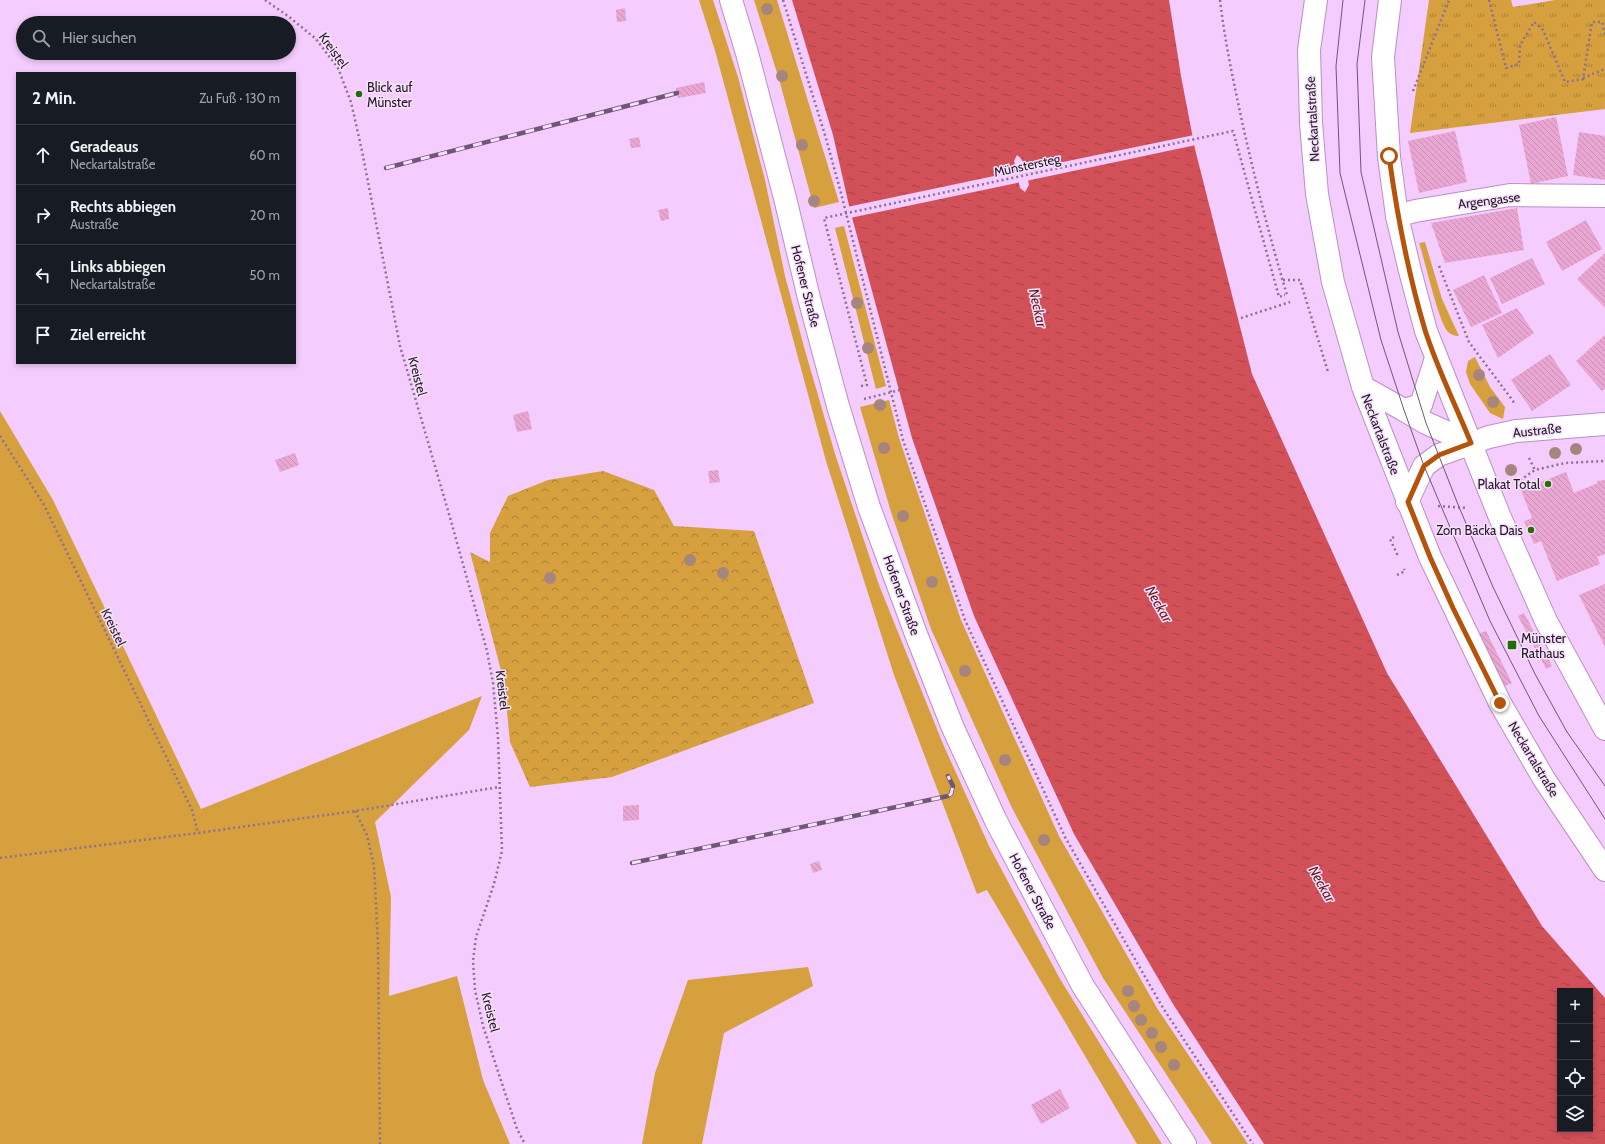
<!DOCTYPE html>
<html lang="de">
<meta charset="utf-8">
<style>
:root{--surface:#171b24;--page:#20242c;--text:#f1f3f6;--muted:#9ea1a6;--line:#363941}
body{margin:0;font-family:Cabin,sans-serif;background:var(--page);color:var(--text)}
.controls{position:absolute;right:12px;bottom:12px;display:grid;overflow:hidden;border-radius:0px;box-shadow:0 2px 6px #0003}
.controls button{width:36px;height:36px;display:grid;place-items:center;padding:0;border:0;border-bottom:1px solid var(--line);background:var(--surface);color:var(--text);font:20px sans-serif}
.stop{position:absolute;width:12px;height:12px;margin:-9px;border:3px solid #b45309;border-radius:50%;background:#fff}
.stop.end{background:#b45309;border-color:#fff;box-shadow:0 1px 4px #0008}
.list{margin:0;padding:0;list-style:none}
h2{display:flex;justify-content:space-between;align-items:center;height:52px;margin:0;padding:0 16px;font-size:17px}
h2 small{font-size:13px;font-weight:400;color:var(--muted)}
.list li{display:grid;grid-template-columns:26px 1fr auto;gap:12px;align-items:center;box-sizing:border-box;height:60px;padding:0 16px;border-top:1px solid var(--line)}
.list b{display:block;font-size:15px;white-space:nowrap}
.list p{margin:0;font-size:13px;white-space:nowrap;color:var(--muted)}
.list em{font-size:13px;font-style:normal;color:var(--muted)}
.icon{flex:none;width:22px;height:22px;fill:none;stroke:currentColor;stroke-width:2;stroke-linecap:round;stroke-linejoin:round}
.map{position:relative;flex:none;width:1605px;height:1144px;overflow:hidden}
.search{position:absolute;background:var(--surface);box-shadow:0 2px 6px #0003;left:16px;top:16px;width:280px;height:44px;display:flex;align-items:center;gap:10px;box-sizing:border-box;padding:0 14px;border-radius:22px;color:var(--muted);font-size:15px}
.panel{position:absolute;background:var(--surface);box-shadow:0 2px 6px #0003;left:16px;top:72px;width:280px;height:292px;border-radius:0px}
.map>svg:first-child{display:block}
.green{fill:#d5a03d}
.forest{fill:url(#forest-crowns)}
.park{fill:url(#park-tufts)}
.water{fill:url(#water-ripples);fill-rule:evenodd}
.pier{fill:#f4ccfd}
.building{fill:url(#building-back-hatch)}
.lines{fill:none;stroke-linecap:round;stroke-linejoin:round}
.minor-casing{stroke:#bc8ec8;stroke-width:24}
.secondary-casing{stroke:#bc8ec8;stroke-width:24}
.path{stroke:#8d7094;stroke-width:2.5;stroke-dasharray:2 3;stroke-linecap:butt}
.minor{stroke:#fff;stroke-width:22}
.secondary{stroke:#fff;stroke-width:22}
.tram{stroke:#715777;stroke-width:1}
.rail-casing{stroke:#715777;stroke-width:4.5}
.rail{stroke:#f6e2fa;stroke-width:3;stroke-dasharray:9;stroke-linecap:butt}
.path-bridge{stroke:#8d7094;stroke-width:2.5;stroke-dasharray:2 3;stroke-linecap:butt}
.tree{fill:#a6857e}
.route{stroke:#b45309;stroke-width:5}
.poi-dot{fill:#246c08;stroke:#f6e2fa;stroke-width:1.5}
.labels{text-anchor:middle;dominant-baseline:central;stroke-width:3;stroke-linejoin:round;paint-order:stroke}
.street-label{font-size:13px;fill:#27152b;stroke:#f6e2fa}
.poi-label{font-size:13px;fill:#27152b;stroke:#f6e2fa;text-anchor:start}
.water-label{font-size:14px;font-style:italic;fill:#68151f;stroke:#f6e2fa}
</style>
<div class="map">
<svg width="1605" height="1144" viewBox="0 0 1605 1144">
<defs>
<pattern id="forest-crowns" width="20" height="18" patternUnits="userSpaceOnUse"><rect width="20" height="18" fill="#d5a03d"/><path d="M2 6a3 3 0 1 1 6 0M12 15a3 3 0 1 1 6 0" fill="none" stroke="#ad8133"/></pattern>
<pattern id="park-tufts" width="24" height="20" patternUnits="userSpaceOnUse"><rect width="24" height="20" fill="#d5a03d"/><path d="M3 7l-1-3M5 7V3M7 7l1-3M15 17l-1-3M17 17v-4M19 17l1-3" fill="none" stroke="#ad8133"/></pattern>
<pattern id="water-ripples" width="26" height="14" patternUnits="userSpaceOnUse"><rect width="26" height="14" fill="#d25159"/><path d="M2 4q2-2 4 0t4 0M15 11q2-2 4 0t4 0" fill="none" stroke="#aa424a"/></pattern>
<pattern id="building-back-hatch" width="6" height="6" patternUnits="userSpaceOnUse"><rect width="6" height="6" fill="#e9a6d2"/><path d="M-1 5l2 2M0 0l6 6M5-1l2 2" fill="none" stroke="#c88eb4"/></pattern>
</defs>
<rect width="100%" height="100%" fill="#f4ccfd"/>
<path class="green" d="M699 0H713L738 77 765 180 785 276 804 347 835 454 879 585 943 744 990 848 1060 979 1162 1144H1137L987 890 977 894 894 675 826 461 716 54Z
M754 0H777L839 202 814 208 779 79Z
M844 226 886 386 876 389 835 228Z
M1425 242 1442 299 1459 336C1455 336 1452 335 1448 332 1438 321 1425 260 1419 243Z
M1475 357 1490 387 1505 407 1503 419 1490 413 1470 384 1466 372 1468 361Z
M889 400 899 438 961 620 1059 836 1157 1008 1248 1144H1212L1103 978 1012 808 931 629 891 512 860 407Z
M0 411 53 500 201 809 482 696 469 730 375 822 391 897 389 996 457 976 483 1080 510 1144H0Z
M808 967 813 986 724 1033 702 1144H642L655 1073 688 980Z"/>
<path class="forest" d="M603 471 654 490 674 526 754 531 814 703 612 777 530 787 510 742 504 682 470 552 490 562V533L508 496 548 480Z"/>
<path class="park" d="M1429 0H1511L1513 7 1555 0H1605V109L1410 133Z"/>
<path class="water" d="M792 0H1169L1181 76 1195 149 1252 374 1387 673 1542 926 1605 998V1144H1264L1173 1004 1074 834 974 616 912 438 850 210 833 135ZM1017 155C1026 161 1027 175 1029 185L1025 192 1020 188 1014 161ZM1560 991H1590V1129H1560Z"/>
<path class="pier" d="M1194 135 1196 145 1026 181 1024 170Z
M1018 171 1021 182 850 218 848 211 847 207Z"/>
<path class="building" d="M625 8 626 21 617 22 616 10Z
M704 82 706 93 678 98 676 88Z
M1556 117 1568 176 1531 184 1519 125Z
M1455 131 1467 182 1419 193 1408 141Z
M1579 132 1605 136V180L1573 175Z
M639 137 641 147 631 148 629 139Z
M668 208 669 219 661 221 658 210Z
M1517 208 1524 250 1445 263 1431 223Z
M1586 220 1602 249 1562 271 1546 242Z
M1605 253V308L1577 279Z
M1532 258 1545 284 1502 304 1490 278Z
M1484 275 1502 313 1471 327 1453 290Z
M1517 308 1534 333 1498 358 1482 325Z
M1605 335V389L1602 391 1576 361Z
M1550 354 1571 385 1532 411 1511 380Z
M528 411 532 429 517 432 513 415Z
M295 453 299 465 280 472 275 460Z
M718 470 720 482 710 483 708 471Z
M1566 472 1574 493 1598 483 1597 481 1605 480V554L1597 557 1600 564 1557 581 1541 541 1534 544 1524 521 1532 518 1521 490Z
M1605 584V647L1579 595Z
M1524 613 1552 666 1546 669 1518 616Z
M1486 631 1512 683 1505 686 1478 634Z
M639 805V820L623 821V806Z
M819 861 822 870 813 873 810 864Z
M1060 1089 1070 1108 1041 1124 1031 1105Z"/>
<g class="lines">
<defs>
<path id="minor" d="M731 0 747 53 785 198 809 298 838 406 869 507 916 634 953 728 996 821 1083 986 1185 1144
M1397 216 1415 211 1510 195 1605 196
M1404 410 1426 423 1471 443
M1407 502 1424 466 1439 455 1489 437 1516 431 1605 424"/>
<path id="secondary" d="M1316 0 1309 50 1311 123 1317 194 1333 282 1363 387 1430 557 1500 703 1544 779 1605 870
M1390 0 1383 57 1389 157 1397 216 1410 271 1426 331 1499 515 1546 621 1605 729
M1363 387 1404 410 1421 405 1436 358"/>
</defs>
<use href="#minor" class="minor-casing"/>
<use href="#secondary" class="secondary-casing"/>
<path class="path" d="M265 0 288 16 316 39 338 68 351 102 362 151 400 346 451 521 487 651 493 683 498 738 502 851 494 884 476 937 473 961 475 990 483 1026 517 1129 525 1144
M783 0 825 135 841 193 903 440 965 620 1065 837 1163 1008 1253 1144
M1220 0C1225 43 1234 84 1243 126 1256 183 1270 239 1287 295H1284
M1489 0 1506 68 1519 64 1520 45 1534 22 1543 30 1565 82 1583 79 1592 22H1602L1605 35
M1583 78 1605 69
M1413 91 1449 0
M1439 266 1469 342 1513 401 1514 404
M1283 280H1300L1328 372
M1241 318 1290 302
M864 399 900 390
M0 436 44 505 192 810 198 833
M1529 458 1535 470
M1516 483 1535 470 1565 463 1605 461
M1438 506 1467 508
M1394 537 1390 539 1398 556
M1397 575 1405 571 1404 569
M355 811 367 835 374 866 378 944 380 1144
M0 858 198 833 355 811 499 787"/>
<use href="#minor" class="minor"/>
<use href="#secondary" class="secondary"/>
<path class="tram" d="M1343 0 1336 66 1340 173 1381 340 1404 410 1424 466 1490 621 1539 716 1605 819
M1365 0 1357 64 1361 172 1398 332 1426 423 1459 507 1493 587 1535 674 1567 732 1605 786"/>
<defs>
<path id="rail" d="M386 168 677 93
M632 863 948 796 951 794 953 786 948 776"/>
</defs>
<use href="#rail" class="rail-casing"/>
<use href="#rail" class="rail"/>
<path class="path-bridge" d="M861 386 867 385 824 218 1233 131 1279 297 1284 295"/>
</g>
<g class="tree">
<circle cx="767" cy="9" r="6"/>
<circle cx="782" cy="76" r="6"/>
<circle cx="802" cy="145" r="6"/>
<circle cx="814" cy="201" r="6"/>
<circle cx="857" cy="303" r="6"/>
<circle cx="868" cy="348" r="6"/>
<circle cx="1479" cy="375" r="6"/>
<circle cx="1493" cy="402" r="6"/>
<circle cx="880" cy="405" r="6"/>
<circle cx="884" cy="448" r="6"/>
<circle cx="1576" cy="449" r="6"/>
<circle cx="1555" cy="453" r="6"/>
<circle cx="1511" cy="470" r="6"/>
<circle cx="903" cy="516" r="6"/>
<circle cx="690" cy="560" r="6"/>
<circle cx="723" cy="573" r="6"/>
<circle cx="550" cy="578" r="6"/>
<circle cx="932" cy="582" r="6"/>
<circle cx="965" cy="671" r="6"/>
<circle cx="1005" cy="760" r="6"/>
<circle cx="1044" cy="840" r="6"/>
<circle cx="1128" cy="991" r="6"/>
<circle cx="1134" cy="1006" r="6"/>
<circle cx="1141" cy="1020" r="6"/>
<circle cx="1152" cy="1033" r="6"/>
<circle cx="1161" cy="1047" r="6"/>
<circle cx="1174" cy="1065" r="6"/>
</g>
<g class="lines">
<path class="route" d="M1389 156C1397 215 1408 273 1425 330 1437 368 1456 406 1471 443L1439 455 1424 466 1408 502 1430 557 1453 608 1500 703"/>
</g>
<g class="poi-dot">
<circle cx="359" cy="94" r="4"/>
<circle cx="1548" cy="484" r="4"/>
<circle cx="1531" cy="530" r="4"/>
<rect x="1507" y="640" width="10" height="10" rx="2"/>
</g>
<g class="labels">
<g class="street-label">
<text transform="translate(334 50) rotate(54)">Kreistel</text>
<text transform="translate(1312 119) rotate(-93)">Neckartalstraße</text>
<text transform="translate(1027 165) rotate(-12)">Münstersteg</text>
<text transform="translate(1489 200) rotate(-7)">Argengasse</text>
<text transform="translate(806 286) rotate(76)">Hofener Straße</text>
<text transform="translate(418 376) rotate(75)">Kreistel</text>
<text transform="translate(1537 430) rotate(-6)">Austraße</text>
<text transform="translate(1381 434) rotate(69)">Neckartalstraße</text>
<text transform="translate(902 595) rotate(70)">Hofener Straße</text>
<text transform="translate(114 627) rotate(64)">Kreistel</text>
<text transform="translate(503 690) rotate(83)">Kreistel</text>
<text transform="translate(1534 759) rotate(59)">Neckartalstraße</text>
<text transform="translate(1033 891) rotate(62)">Hofener Straße</text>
<text transform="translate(491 1012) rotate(76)">Kreistel</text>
</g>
<g class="poi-label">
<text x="367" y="87">Blick auf<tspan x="367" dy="15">Münster</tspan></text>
<text x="1540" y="484" text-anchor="end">Plakat Total</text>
<text x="1523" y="530" text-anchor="end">Zom Bäcka Dais</text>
<text x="1521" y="638">Münster<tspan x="1521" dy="15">Rathaus</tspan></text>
</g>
<g class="water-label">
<text transform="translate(1038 308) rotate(77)">Neckar</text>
<text transform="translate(1159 604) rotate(60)">Neckar</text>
<text transform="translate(1322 884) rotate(60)">Neckar</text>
</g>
</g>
</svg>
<div class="controls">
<button>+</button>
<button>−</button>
<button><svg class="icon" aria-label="locate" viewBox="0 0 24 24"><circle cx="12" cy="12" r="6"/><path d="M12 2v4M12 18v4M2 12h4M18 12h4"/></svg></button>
<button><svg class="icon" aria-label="layers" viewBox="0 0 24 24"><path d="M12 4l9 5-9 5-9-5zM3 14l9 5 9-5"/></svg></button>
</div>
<div class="stop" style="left:1389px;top:156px"></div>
<div class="stop end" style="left:1500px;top:703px"></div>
<div class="search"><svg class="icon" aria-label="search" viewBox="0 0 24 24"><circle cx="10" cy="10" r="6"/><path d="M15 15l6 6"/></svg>Hier suchen</div>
<section class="panel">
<h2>2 Min.<small>Zu Fuß · 130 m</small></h2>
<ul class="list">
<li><svg class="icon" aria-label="ahead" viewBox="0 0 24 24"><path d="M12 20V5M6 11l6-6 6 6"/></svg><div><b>Geradeaus</b><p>Neckartalstraße</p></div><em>60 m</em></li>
<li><svg class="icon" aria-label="right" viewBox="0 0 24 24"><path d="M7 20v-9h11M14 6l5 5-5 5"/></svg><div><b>Rechts abbiegen</b><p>Austraße</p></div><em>20 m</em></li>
<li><svg class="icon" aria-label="left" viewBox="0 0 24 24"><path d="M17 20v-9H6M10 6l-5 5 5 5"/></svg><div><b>Links abbiegen</b><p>Neckartalstraße</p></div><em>50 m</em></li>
<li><svg class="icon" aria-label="arrive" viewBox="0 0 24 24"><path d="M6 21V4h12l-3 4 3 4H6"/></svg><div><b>Ziel erreicht</b></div></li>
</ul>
</section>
</div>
